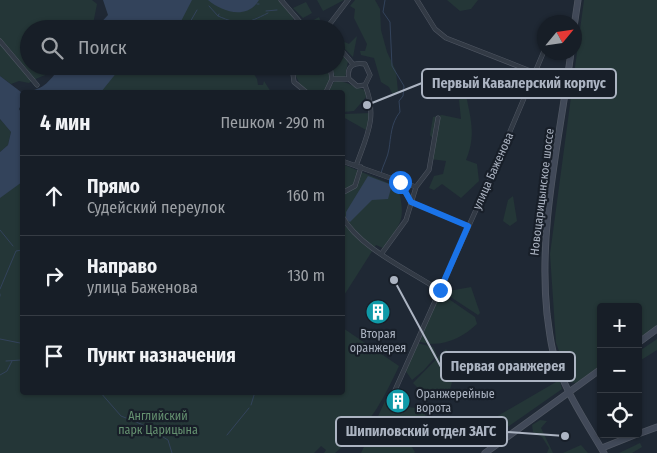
<!DOCTYPE html>
<html lang="ru">
<meta charset="utf-8">
<style>
:root{--surface:#171e27;--page:#242b33;--text:#f1f3f6;--muted:#9ea2a7;--line:#363c44}
body{margin:0;font-family:"Fira Sans Condensed",sans-serif;background:var(--page);color:var(--text)}
.controls{position:absolute;right:15px;bottom:15px;display:grid;overflow:hidden;border-radius:5px;box-shadow:0 1px 4px #0004}
.controls button{width:45px;height:45px;display:grid;place-items:center;padding:0;border:0;border-bottom:1px solid var(--line);background:var(--surface);color:var(--text);font:25px sans-serif}
.compass{position:absolute;left:537px;top:15px;width:45px;height:45px;border-radius:50%;background:var(--surface);box-shadow:0 1px 4px #0004;rotate:61deg}
.stop{position:absolute;width:15px;height:15px;margin:-11px;border:4px solid #1a73e8;border-radius:50%;background:#fff}
.stop.end{background:#1a73e8;border-color:#fff;box-shadow:0 1px 5px #0008}
.list{margin:0;padding:0;list-style:none}
h2{display:flex;justify-content:space-between;align-items:center;height:65px;margin:0;padding:0 20px;font-size:21px}
h2 small{font-size:16px;font-weight:400;color:var(--muted)}
.list li{display:grid;grid-template-columns:32px 1fr auto;gap:15px;align-items:center;box-sizing:border-box;height:80px;padding:0 20px;border-top:1px solid var(--line)}
.list b{display:block;font-size:19px;white-space:nowrap}
.list p{margin:0;font-size:16px;white-space:nowrap;color:var(--muted)}
.list em{font-size:16px;font-style:normal;color:var(--muted)}
.icon{flex:none;width:28px;height:28px;fill:none;stroke:currentColor;stroke-width:2;stroke-linecap:round;stroke-linejoin:round}
.map{position:relative;flex:none;width:657px;height:453px;overflow:hidden}
.search{position:absolute;background:var(--surface);box-shadow:0 1px 4px #0004;left:20px;top:20px;width:325px;height:55px;display:flex;align-items:center;gap:12px;box-sizing:border-box;padding:0 18px;border-radius:28px;color:var(--muted);font-size:19px}
.panel{position:absolute;background:var(--surface);box-shadow:0 1px 4px #0004;left:20px;top:90px;width:325px;height:305px;border-radius:5px}
.map>svg:first-child{display:block}
.green{fill:#243637}
.water{fill:#33435b}
.lines{fill:none;stroke-linecap:round;stroke-linejoin:round}
.stream{stroke:#33435b;stroke-width:1}
.street-casing{stroke:#505763;stroke-width:5}
.secondary-casing{stroke:#505763;stroke-width:7}
.street{stroke:#323a45;stroke-width:4}
.secondary{stroke:#414958;stroke-width:5.5}
.route{stroke:#1a73e8;stroke-width:6}
.labels{text-anchor:middle;dominant-baseline:central;stroke-width:4.5;stroke-linejoin:round;paint-order:stroke}
.street-label{font-size:12px;fill:#acb4c2;stroke:#181f29}
.poi-label{font-size:12px;fill:#acb4c2;stroke:#181f29}
.park-label{font-size:12px;fill:#659170;stroke:#181f29}
.leader{fill:none;stroke:#acb4c2;stroke-width:2}
.callout-dot{fill:#acb4c2;stroke:#181f29;stroke-width:2}
.callout{fill:#181f29;stroke:#acb4c2;stroke-width:2}
.callout-label{font-size:14px;text-anchor:middle;font-weight:bold;fill:#acb4c2}
</style>
<div class="map">
<svg width="657" height="453" viewBox="0 0 657 453">
<rect width="100%" height="100%" fill="#1f2834"/>
<path class="green" d="M0 0H92L97 4 92 29H29V66H60C51 76 39 75 29 83L19 81 11 84 0 76Z
M148 0H281L292 14 296 29H123Z
M317 0H344L323 11Z
M355 0H375L380 9 381 30 387 52 396 71 398 92 393 95 389 87 381 82 374 58 361 55 360 51H365L367 44 354 18 355 9 350 6Z
M447 0H478L471 9 460 11Z
M584 0H657V326L638 339V307H601V366L576 383 571 382 556 343 550 254Z
M306 2 312 13 303 18 293 8Z
M319 17 323 29H308L305 25Z
M336 33 340 40 349 44 357 36 353 57 336 40Z
M336 45 348 61 345 78H335L332 66H336Z
M93 66H249L257 79 258 85H263L264 81 271 92H73Z
M294 66H329L330 69 328 72 331 73 328 88C310 103 295 83 294 66Z
M338 81C348 82 356 88 366 90L367 96 354 111 343 112 342 92H328L334 82Z
M466 95C471 120 476 135 466 160L477 164 479 181 461 198 442 184 434 190 429 188 434 176 443 174 446 161 430 159 433 139 430 135 433 117 442 115 461 119 459 100Z
M370 113 366 130 343 117 345 114Z
M0 119 11 132 8 145 0 152Z
M22 155V392H342L343 328 399 366C386 393 371 427 343 443V446L335 453H324L326 450 321 446 314 453H0V175Z
M342 164 398 187C406 219 402 223 383 248L376 245 343 297Z
M513 196 517 221 510 226 503 221 508 200Z
M471 287 480 313 478 315 443 292Z
M440 293 475 317 477 324C461 339 439 349 418 341Z
M657 339V350L638 362V352Z
M417 343 433 347 437 355 424 370 412 380 405 370Z
M446 349C455 362 456 390 442 400L422 392 413 383Z
M556 382H560L562 389 496 435 486 436 483 431 479 434H475L476 430 484 428 489 421Z
M386 399 408 407 424 409 426 418 441 432 426 443 421 436 410 444 415 452 414 453H361Z
M540 420 547 421 541 428 553 453H547L549 448 542 437 533 432 532 425Z
M640 443 642 447 632 453H619Z
M581 445 588 453H563Z"/>
<path class="water" d="M103 0H192L177 29H95L108 15Z
M208 0H259C247 20 222 12 208 0Z
M61 66H122L101 92H22V103L19 109 22 114V182L0 198V152L8 145 11 132 0 119V76L21 92C44 90 47 84 61 66Z
M368 176 392 185 388 199 372 200 350 222 346 219V212Z"/>
<g class="lines">
<path class="stream" d="M257 4H259
M209 6 218 16 219 14
M266 11 277 10
M218 16C241 26 246 24 268 13
M186 29 197 10
M381 173C383 165 388 157 389 149 391 136 391 123 400 112L399 101 403 96 404 86 392 66 390 22 383 12 385 0
M20 183 22 186
M0 230 13 246
M0 289 16 251 22 250
M0 296V294
M0 339 20 343
M6 361 22 360
M0 375 7 371 12 361
M100 392 121 416 141 424 168 440 172 453
M251 405 255 392
M227 435 249 408"/>
<defs>
<path id="street" d="M281 0 306 29
M417 0 435 29 446 38 528 70 555 86
M326 29 348 0
M0 41 37 85
M336 44 353 64
M292 66 294 82 306 92
M330 66 332 79H349L357 86 365 85C378 117 367 135 356 166
M349 79C346 66 354 62 365 64L370 75 365 85
M326 92 332 79
M342 161 416 187
M396 178 411 202 468 226
M342 193 355 186 361 167
M342 216C359 248 409 270 439 290
M382 253 406 220 416 187 429 170 438 118
M391 399 489 181 544 51"/>
<path id="secondary" d="M574 27 578 0
M571 52C560 139 538 226 547 314 549 327 550 342 554 355 564 390 586 422 604 453
M638 343 657 329
M638 434 657 427
M602 448 637 434
M485 453 601 369"/>
</defs>
<use href="#street" class="street-casing"/>
<use href="#secondary" class="secondary-casing"/>
<use href="#street" class="street"/>
<use href="#secondary" class="secondary"/>
</g>
<g class="lines">
<path class="route" d="M400 182 411 202 468 226 440 290"/>
</g>
<defs>
<symbol id="building-disc" viewBox="-11 -11 22 22"><circle r="9.5" fill="#0f9aa8" stroke="#181f29"/><path d="M-4-6H4V6H1V3H-1V6H-4ZM-2.5-4.3h1.7v1.8h-1.7ZM.8-4.3h1.7v1.8H.8ZM-2.5-1h1.7V.8h-1.7ZM.8-1h1.7V.8H.8Z" fill="#fff"/></symbol>
</defs>
<g fill-rule="evenodd">
<use href="#building-disc" x="364" y="298" width="28" height="28"/>
<use href="#building-disc" x="384" y="387" width="28" height="28"/>
</g>
<g class="labels">
<g class="street-label">
<text transform="translate(493 171) rotate(-66)">улица Баженова</text>
<text transform="translate(542 192) rotate(-83)">Новоцарицынское шоссе</text>
</g>
<g class="poi-label">
<text x="378" y="334">Вторая<tspan x="378" dy="14">оранжерея</tspan></text>
<text x="416" y="394" text-anchor="start">Оранжерейные<tspan x="416" dy="14">ворота</tspan></text>
</g>
<g class="park-label">
<text x="158" y="416">Английский<tspan x="158" dy="14">парк Царицына</tspan></text>
</g>
</g>
<path class="leader" d="M367 105L422 83M394 280L441 367M565 436L507 432"/>
<g class="callout-dot">
<circle cx="367" cy="105" r="5"/>
<circle cx="394" cy="280" r="5"/>
<circle cx="565" cy="436" r="5"/>
</g>
<g class="callout">
<rect x="422" y="69" width="194" height="29" rx="5"/>
<rect x="441" y="352" width="134" height="29" rx="5"/>
<rect x="336" y="417" width="171" height="29" rx="5"/>
</g>
<g class="callout-label">
<text x="519" y="88">Первый Кавалерский корпус</text>
<text x="508" y="371">Первая оранжерея</text>
<text x="421" y="436">Шипиловский отдел ЗАГС</text>
</g>
</svg>
<div class="controls">
<button>+</button>
<button>−</button>
<button><svg class="icon" aria-label="locate" viewBox="0 0 24 24"><circle cx="12" cy="12" r="6"/><path d="M12 2v4M12 18v4M2 12h4M18 12h4"/></svg></button>
</div>
<svg class="compass" viewBox="-18 -18 36 36"><path d="M0-13l5 13h-10z" fill="#e53935"/><path d="M0 13l5-13h-10z" fill="#9ea2a7"/></svg>
<div class="stop" style="left:400px;top:182px"></div>
<div class="stop end" style="left:440px;top:290px"></div>
<div class="search"><svg class="icon" aria-label="search" viewBox="0 0 24 24"><circle cx="10" cy="10" r="6"/><path d="M15 15l6 6"/></svg>Поиск</div>
<section class="panel">
<h2>4 мин<small>Пешком · 290 m</small></h2>
<ul class="list">
<li><svg class="icon" aria-label="ahead" viewBox="0 0 24 24"><path d="M12 20V5M6 11l6-6 6 6"/></svg><div><b>Прямо</b><p>Судейский переулок</p></div><em>160 m</em></li>
<li><svg class="icon" aria-label="right" viewBox="0 0 24 24"><path d="M7 20v-9h11M14 6l5 5-5 5"/></svg><div><b>Направо</b><p>улица Баженова</p></div><em>130 m</em></li>
<li><svg class="icon" aria-label="arrive" viewBox="0 0 24 24"><path d="M6 21V4h12l-3 4 3 4H6"/></svg><div><b>Пункт назначения</b></div></li>
</ul>
</section>
</div>
